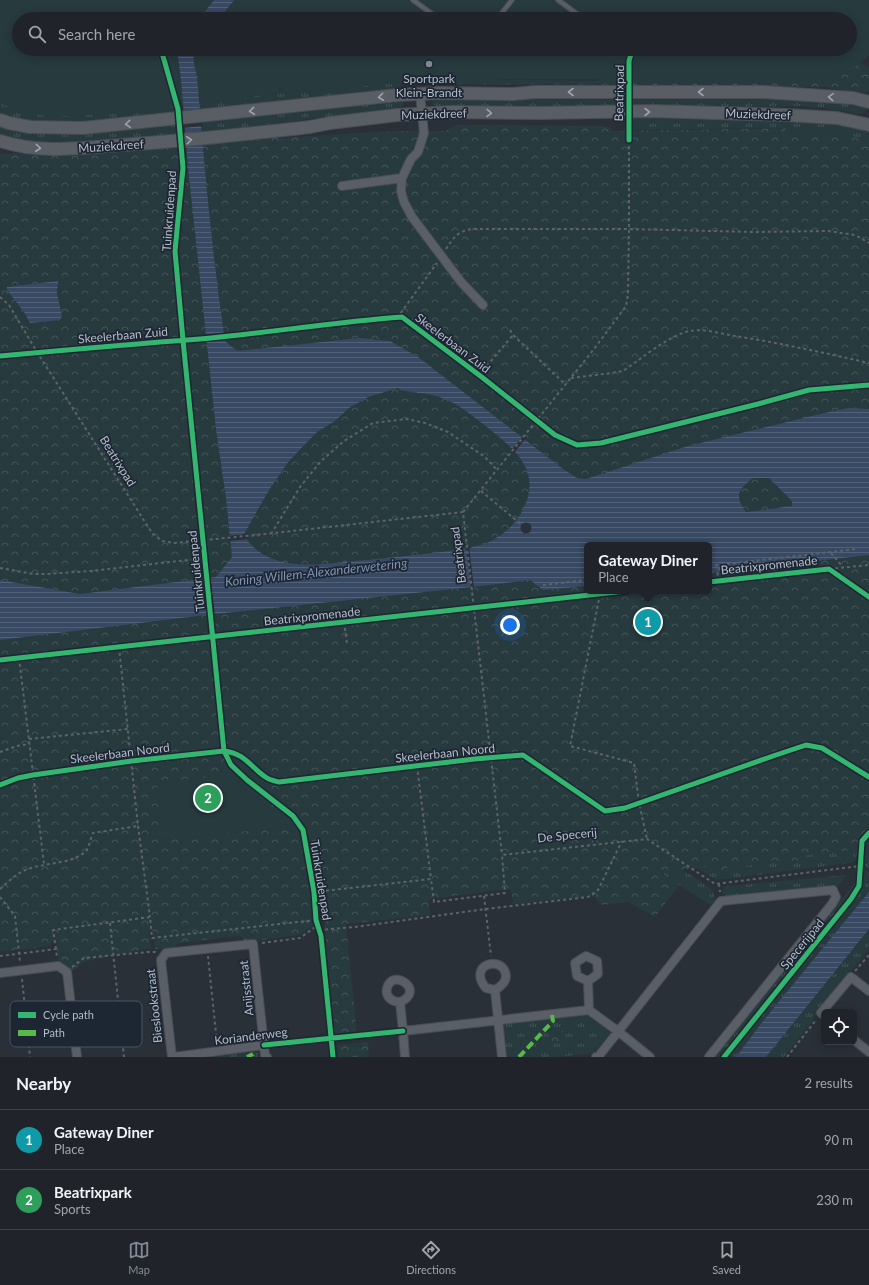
<!DOCTYPE html>
<style>
:root{--surface:#20242a;--page:#2d3036;--text:#f1f3f6;--muted:#a2a4a8;--line:#3d4147;--accent:#848b96}
body{margin:0;font-family:Lato,sans-serif;background:var(--page);color:var(--text)}
.controls{position:absolute;right:12px;bottom:12px;display:grid;overflow:hidden;border-radius:6px;box-shadow:0 2px 10px #0003}
.controls button{width:36px;height:36px;display:grid;place-items:center;padding:0;border:0;border-bottom:1px solid var(--line);background:var(--surface);color:var(--text);font:20px sans-serif}
.you{position:absolute;left:510px;top:625px;width:14px;height:14px;margin:-10px;border:3px solid #fff;border-radius:50%;background:#1a73e8;box-shadow:0 0 0 6px #1a73e833}
.badge{display:grid;place-items:center;width:26px;height:26px;border-radius:50%;background:var(--accent);color:#fff;font-size:13px;font-weight:700}
.pin{position:absolute;translate:-50% -50%;border:2px solid #fff;box-shadow:0 1px 4px #0006}
.popup{position:absolute;left:584px;top:542px;width:128px;height:52px;box-sizing:border-box;display:grid;place-content:center;border-radius:6px;background:var(--surface);filter:drop-shadow(0 1px 3px #0005);font-size:13px;white-space:nowrap;color:var(--muted)}
.popup b{font-size:15px;color:var(--text)}
.popup::after{content:'';position:absolute;left:50%;top:100%;margin-left:-8px;border:8px solid transparent;border-top-color:var(--surface)}
.list{margin:0;padding:0;list-style:none}
h2{display:flex;justify-content:space-between;align-items:center;height:52px;margin:0;padding:0 16px;font-size:17px}
h2 small{font-size:13px;font-weight:400;color:var(--muted)}
.list li{display:grid;grid-template-columns:26px 1fr auto;gap:12px;align-items:center;box-sizing:border-box;height:60px;padding:0 16px;border-top:1px solid var(--line)}
.list b{display:block;font-size:15px;white-space:nowrap}
.list p{margin:0;font-size:13px;white-space:nowrap;color:var(--muted)}
.list em{font-size:13px;font-style:normal;color:var(--muted)}
.icon{flex:none;width:22px;height:22px;fill:none;stroke:currentColor;stroke-width:2;stroke-linecap:round;stroke-linejoin:round}
.map{position:relative;flex:none;width:869px;height:1057px;overflow:hidden}
.search{position:absolute;background:var(--surface);box-shadow:0 2px 10px #0003;left:12px;right:12px;top:12px;height:44px;display:flex;align-items:center;gap:10px;box-sizing:border-box;padding:0 14px;border-radius:22px;color:var(--muted);font-size:15px}
.sheet{height:172px;background:var(--surface)}
nav{display:flex;justify-content:space-around;align-items:center;box-sizing:border-box;height:56px;border-top:1px solid var(--line);background:var(--surface);font-size:11px;color:var(--muted)}
nav a{display:grid;justify-items:center;gap:2px}
nav .on{color:var(--accent)}
.map>svg:first-child{display:block}
.grass{fill:url(#grass-tufts);fill-rule:evenodd}
.forest{fill:url(#forest-crowns);fill-rule:evenodd}
.pitch{fill:#273a3e;fill-rule:evenodd}
.water{fill:url(#water-rules);fill-rule:evenodd}
.pier{fill:#2a3038}
.lines{fill:none;stroke-linecap:round;stroke-linejoin:round}
.service-casing{stroke:#484c53;stroke-width:6}
.minor-casing{stroke:#484c53;stroke-width:10}
.secondary-casing{stroke:#484c53;stroke-width:14}
.path{stroke:#5d636a;stroke-width:2;stroke-dasharray:3 3;stroke-linecap:butt}
.service{stroke:#5a5e66;stroke-width:4}
.minor{stroke:#5a5e66;stroke-width:8}
.secondary{stroke:#595d64;stroke-width:12}
.quiet{stroke:#58b947;stroke-width:4;stroke-dasharray:8 4;stroke-linecap:butt}
.cycleway-casing{stroke:#1d2633;stroke-width:8}
.cycleway{stroke:#33b770;stroke-width:5}
.oneway{stroke:#9da4b0}
.poi-dot{fill:#848b96;stroke:#1d2633;stroke-width:1.5}
.labels{text-anchor:middle;dominant-baseline:central;stroke-width:3.5;stroke-linejoin:round;paint-order:stroke}
.poi-label{font-size:12px;fill:#b4bcc9;stroke:#1d2633}
.street-label{font-size:12px;fill:#b4bcc9;stroke:#1d2633}
.water-label{font-size:13px;font-style:italic;fill:#7c92b1;stroke:#1d2633}
.key{fill:#1d2633;stroke:#4a5360;stroke-width:1}
.key-label{font-size:11px;fill:#b4bcc9}
</style>
<div class="map">
<svg width="869" height="1057" viewBox="0 0 869 1057">
<defs>
<pattern id="grass-tufts" width="24" height="20" patternUnits="userSpaceOnUse"><rect width="24" height="20" fill="#273a3e"/><path d="M3 7l-1-3M5 7V3M7 7l1-3M15 17l-1-3M17 17v-4M19 17l1-3" fill="none" stroke="#445559"/></pattern>
<pattern id="forest-crowns" width="20" height="18" patternUnits="userSpaceOnUse"><rect width="20" height="18" fill="#273a3e"/><path d="M2 6a3 3 0 1 1 6 0M12 15a3 3 0 1 1 6 0" fill="none" stroke="#445559"/></pattern>
<pattern id="water-rules" width="6" height="5" patternUnits="userSpaceOnUse"><rect width="6" height="5" fill="#384963"/><path d="M0 2.5h6" fill="none" stroke="#526178"/></pattern>
</defs>
<rect width="100%" height="100%" fill="#2a3038"/>
<path class="grass" d="M140 49 169 86 174 113 76 125H44L0 114V81L106 94Z
M617 54H624L625 85 438 84 430 78 596 81Z
M197 76 405 78 400 86 394 89 199 110Z
M531 96H796L868 105 867 110 861 114 832 109 802 106 537 109 439 107 434 105 432 103 435 98Z
M401 98 404 101 403 106 397 109 201 132 200 121Z
M633 115H798L869 126V169L770 230 786 128 633 130Z
M175 123 176 135 68 146 44 145 0 137V125L28 132 48 134Z
M649 835 860 839 855 861 850 863 716 880ZM806 856 797 861 729 867Z
M869 840V869L864 865 867 844Z
M643 843 713 890 715 901 712 906 618 846Z
M866 870 869 873V893L763 1021 736 1057H727L850 904 859 891Z
M846 875 839 886 728 897H726L722 891 723 888 728 886Z
M857 880 856 887 720 1057H715Z
M869 929V949L813 1018 814 1019 784 1057H766Z
M586 1015 592 1016 611 1032 594 1053 557 1057H506L502 1028 506 1024Z
M258 1051V1057H206Z"/>
<path class="forest" d="M839 49 869 68V92C855 94 838 88 823 87L633 85V74Z
M456 125 601 126 611 128 612 131 786 128V132H836L869 142V848L807 855 797 861 729 867 722 870 716 866 660 872 679 885 655 917 628 902 601 905 594 896 512 904 513 902 511 889 429 899 430 915 346 924 357 1034 335 1035 323 911 311 912 313 926 299 935 246 942 240 936 179 943 173 949H155L153 931H149L151 948 85 961 71 972 59 963 56 942H51V946L20 950 19 946 17 947V950L0 952V154L393 131H446ZM587 545H709V591H587Z
M564 1031 565 1042 552 1044 550 1033Z
M368 1042 369 1057H338L337 1045Z"/>
<path class="pitch" d="M0 0H869V55L848 72 832 80 444 79 221 99 124 113 48 117 7 106 0 103ZM19 19H850V49H19Z
M233 774 242 780 239 784 276 813 281 812 298 826 163 840 157 783Z"/>
<path class="water" d="M214 0H234L219 19H199Z
M178 49H196C191 56 195 68 197 76 204 165 212 253 225 341L237 351 359 338 390 341 418 357 563 469 577 478 586 479 688 446 816 415 848 408 869 409V555L709 573V545H587V586L543 590 530 580 472 587 206 615 0 640V580L80 594 216 577 232 557 226 498 216 429 188 167 181 79 177 50ZM398 388 400 390C414 393 429 393 442 398 457 403 470 414 483 424 516 450 547 473 518 518 510 530 495 540 482 545 478 546 474 545 471 548 436 553 402 556 367 560 339 562 309 568 282 562 266 558 250 548 244 534L269 490 289 461 317 432 335 421 349 408 368 397ZM753 478H769L792 501V506L746 512C734 495 738 490 753 478Z
M58 281 57 293 62 316 60 320 30 323 24 312 7 290V287Z
M869 892V929L766 1057H736L763 1021Z"/>
<path class="pier" d="M202 112 203 126 183 128 181 115Z
M226 334 227 339 205 341 204 336Z
M523 436 526 438 514 453 511 450Z
M520.5 528a5.5 5.5 0 1 1 11 0a5.5 5.5 0 1 1-11 0Z
M246 534 248 539 229 541 228 536Z
M469 546 474 589H471L466 547Z
M210 575 215 616 207 617 202 577Z"/>
<g class="lines">
<defs>
<path id="service" d="M413 0 439 19
M558 0 584 19
M497 19 512 0
M625 49 631 54"/>
<path id="minor" d="M402 178 401 191 404 202 412 217 461 282 483 305
M342 186 402 178 411 159 418 152 424 133 420 94
M0 973 58 966 67 972 77 1057
M588 981 598 974 597 961 586 956 575 963 577 976 588 981 589 1010
M495 990C500 987 506 983 506 976 504 954 466 964 486 988L495 990 502 1057
M400 1002C392 1002 385 997 387 988 393 967 426 991 400 1002L403 1031
M824 1015 821 1013 851 977 869 991
M854 1040 869 1052
M172 1057 161 960 166 953 253 944 265 1055 267 1057
M174 1057 264 1045
M405 1057 403 1031 589 1010 619 1032 650 1057
M596 1057H598L721 901 833 890 836 897 832 904 709 1057"/>
<path id="secondary" d="M0 120 9 123 30 127 83 128 398 95 439 93 513 94 536 92H764L853 98 869 102
M0 141C39 154 81 148 121 145 184 141 247 134 310 127L330 123 397 115 452 112 540 113 651 111 785 115 837 118 869 125"/>
</defs>
<use href="#service" class="service-casing"/>
<use href="#minor" class="minor-casing"/>
<use href="#secondary" class="secondary-casing"/>
<path class="path" d="M446 249C453 238 458 231 472 229H629L755 232 828 231 855 235 869 243
M0 297 9 305 37 352 152 533 162 541 174 543 256 535 463 512 502 855
M397 318 437 263
M510 330 513 335 566 385
M479 375 513 335
M571 378 612 373 623 371C641 359 669 335 690 331 704 328 721 334 735 336 780 343 825 353 869 363
M481 491 522 525
M463 512 594 349 626 306 628 294 629 229V140
M271 534 300 487 321 461 344 441 373 423 407 419 425 423 448 432 485 457 497 470
M831 553 843 567
M709 566 857 549
M0 568 34 574H46L91 571 205 558
M829 569 869 565
M715 581 721 565
M543 585 587 580
M621 591V592
M600 594 570 746 634 763 639 803 647 839
M344 622 347 644
M119 647 138 826 150 917
M19 658 44 864
M29 739 128 729
M0 752 17 746 30 744
M417 766 431 879
M719 884 720 892
M0 889C9 881 17 873 28 869 44 863 71 864 85 852 90 847 90 839 93 833L138 826
M314 892 431 879 434 902 505 893 502 855 647 839 715 884 860 866
M484 896 491 956
M0 897 15 916 20 962
M110 923 124 1057
M319 930 355 927 486 909 588 897 598 890 622 841
M262 943 300 938 318 925
M56 949 53 930 150 917 152 938 316 920
M0 956 56 949 57 958
M208 956 217 1043
M72 967 84 958 148 952H156
M855 971 869 955
M22 979 30 1057
M787 1057 816 1020"/>
<use href="#service" class="service"/>
<use href="#minor" class="minor"/>
<use href="#secondary" class="secondary"/>
<path class="quiet" d="M247 1057 253 1054
M519 1057 553 1021 552 1015"/>
<defs>
<path id="cycleway" d="M161 49 178 109 183 168 175 251 183 340 224 751 231 765 247 780 293 816 303 830 314 892 316 920 321 936 333 1057
M629 140V61L631 54 635 49
M0 356C66 350 133 344 200 339 267 333 334 322 402 317L483 378 555 435 577 445 601 443 758 404 809 390 869 385
M709 582 829 569 869 597
M0 660 626 591
M0 785 18 778 33 775 132 761 224 751C245 753 251 768 267 778 270 780 275 781 279 782L475 759 523 755 605 811 625 808 776 755 806 745 822 748 869 777
M264 1045 403 1031
M724 1057 851 899 859 886 862 841 869 833"/>
</defs>
<use href="#cycleway" class="cycleway-casing"/>
<use href="#cycleway" class="cycleway"/>
</g>
<defs><path id="oneway-chevron" d="M-2-3.5L2.5 0L-2 3.5" fill="none" stroke-width="1.6" stroke-linecap="round" stroke-linejoin="round"/></defs>
<g class="oneway">
<use href="#oneway-chevron" transform="translate(571 92) rotate(-180)"/>
<use href="#oneway-chevron" transform="translate(701 92) rotate(-180)"/>
<use href="#oneway-chevron" transform="translate(381 97) rotate(174)"/>
<use href="#oneway-chevron" transform="translate(831 97) rotate(-176)"/>
<use href="#oneway-chevron" transform="translate(252 111) rotate(174)"/>
<use href="#oneway-chevron" transform="translate(647 112)"/>
<use href="#oneway-chevron" transform="translate(489 113) rotate(1)"/>
<use href="#oneway-chevron" transform="translate(128 124) rotate(175)"/>
<use href="#oneway-chevron" transform="translate(189 140) rotate(-6)"/>
<use href="#oneway-chevron" transform="translate(38 148) rotate(6)"/>
</g>
<circle class="poi-dot" cx="429" cy="64" r="4"/>
<g class="labels">
<g class="poi-label">
<text x="429" y="78">Sportpark<tspan x="429" dy="14">Klein-Brandt</tspan></text>
</g>
<g class="street-label">
<text transform="translate(619 93) rotate(-89)">Beatrixpad</text>
<text transform="translate(434 114) rotate(-2)">Muziekdreef</text>
<text transform="translate(758 114) rotate(2)">Muziekdreef</text>
<text transform="translate(111 146) rotate(-4)">Muziekdreef</text>
<text transform="translate(169 211) rotate(-86)">Tuinkruidenpad</text>
<text transform="translate(123 335) rotate(-5)">Skeelerbaan Zuid</text>
<text transform="translate(453 343) rotate(37)">Skeelerbaan Zuid</text>
<text transform="translate(118 461) rotate(58)">Beatrixpad</text>
<text transform="translate(458 555) rotate(-97)">Beatrixpad</text>
<text transform="translate(769 565) rotate(-6)">Beatrixpromenade</text>
<text transform="translate(196 571) rotate(-96)">Tuinkruidenpad</text>
<text transform="translate(312 616) rotate(-6)">Beatrixpromenade</text>
<text transform="translate(120 753) rotate(-7)">Skeelerbaan Noord</text>
<text transform="translate(445 753) rotate(-6)">Skeelerbaan Noord</text>
<text transform="translate(567 835) rotate(-6)">De Specerij</text>
<text transform="translate(321 880) rotate(81)">Tuinkruidenpad</text>
<text transform="translate(802 944) rotate(-51)">Specerijpad</text>
<text transform="translate(246 988) rotate(-96)">Anijsstraat</text>
<text transform="translate(154 1006) rotate(-96)">Bieslookstraat</text>
<text transform="translate(251 1036) rotate(-7)">Korianderweg</text>
</g>
<g class="water-label">
<text transform="translate(316 572) rotate(-6)">Koning Willem-Alexanderwetering</text>
</g>
</g>
<rect x="10" y="1001" width="132" height="46" rx="6" class="key"/>
<rect x="18" y="1012" width="18" height="6" fill="#33b770"/>
<rect x="18" y="1030" width="18" height="6" fill="#58b947"/>
<g class="key-label">
<text x="43" y="1019">Cycle path</text>
<text x="43" y="1037">Path</text>
</g>
</svg>
<div class="controls">
<button><svg class="icon" aria-label="locate" viewBox="0 0 24 24"><circle cx="12" cy="12" r="6"/><path d="M12 2v4M12 18v4M2 12h4M18 12h4"/></svg></button>
</div>
<div class="you"></div>
<div class="pin badge" style="left:648px;top:622px;background:#0f9aa8">1</div>
<div class="popup"><b>Gateway Diner</b>Place</div>
<div class="pin badge" style="left:208px;top:798px;background:#2e9e5b">2</div>
<div class="search"><svg class="icon" aria-label="search" viewBox="0 0 24 24"><circle cx="10" cy="10" r="6"/><path d="M15 15l6 6"/></svg>Search here</div>
</div>
<section class="sheet">
<h2>Nearby<small>2 results</small></h2>
<ul class="list">
<li><span class="badge" style="background:#0f9aa8">1</span><div><b>Gateway Diner</b><p>Place</p></div><em>90 m</em></li>
<li><span class="badge" style="background:#2e9e5b">2</span><div><b>Beatrixpark</b><p>Sports</p></div><em>230 m</em></li>
</ul>
</section>
<nav>
<a class="on"><svg class="icon" aria-label="map" viewBox="0 0 24 24"><path d="M3 6l6-2 6 2 6-2v14l-6 2-6-2-6 2zM9 4v14M15 6v14"/></svg>Map</a>
<a><svg class="icon" aria-label="directions" viewBox="0 0 24 24"><path d="M12 3l9 9-9 9-9-9zM9 14v-3h6M13 9l2 2-2 2"/></svg>Directions</a>
<a><svg class="icon" aria-label="saved" viewBox="0 0 24 24"><path d="M7 4h10v16l-5-4-5 4z"/></svg>Saved</a>
</nav>
